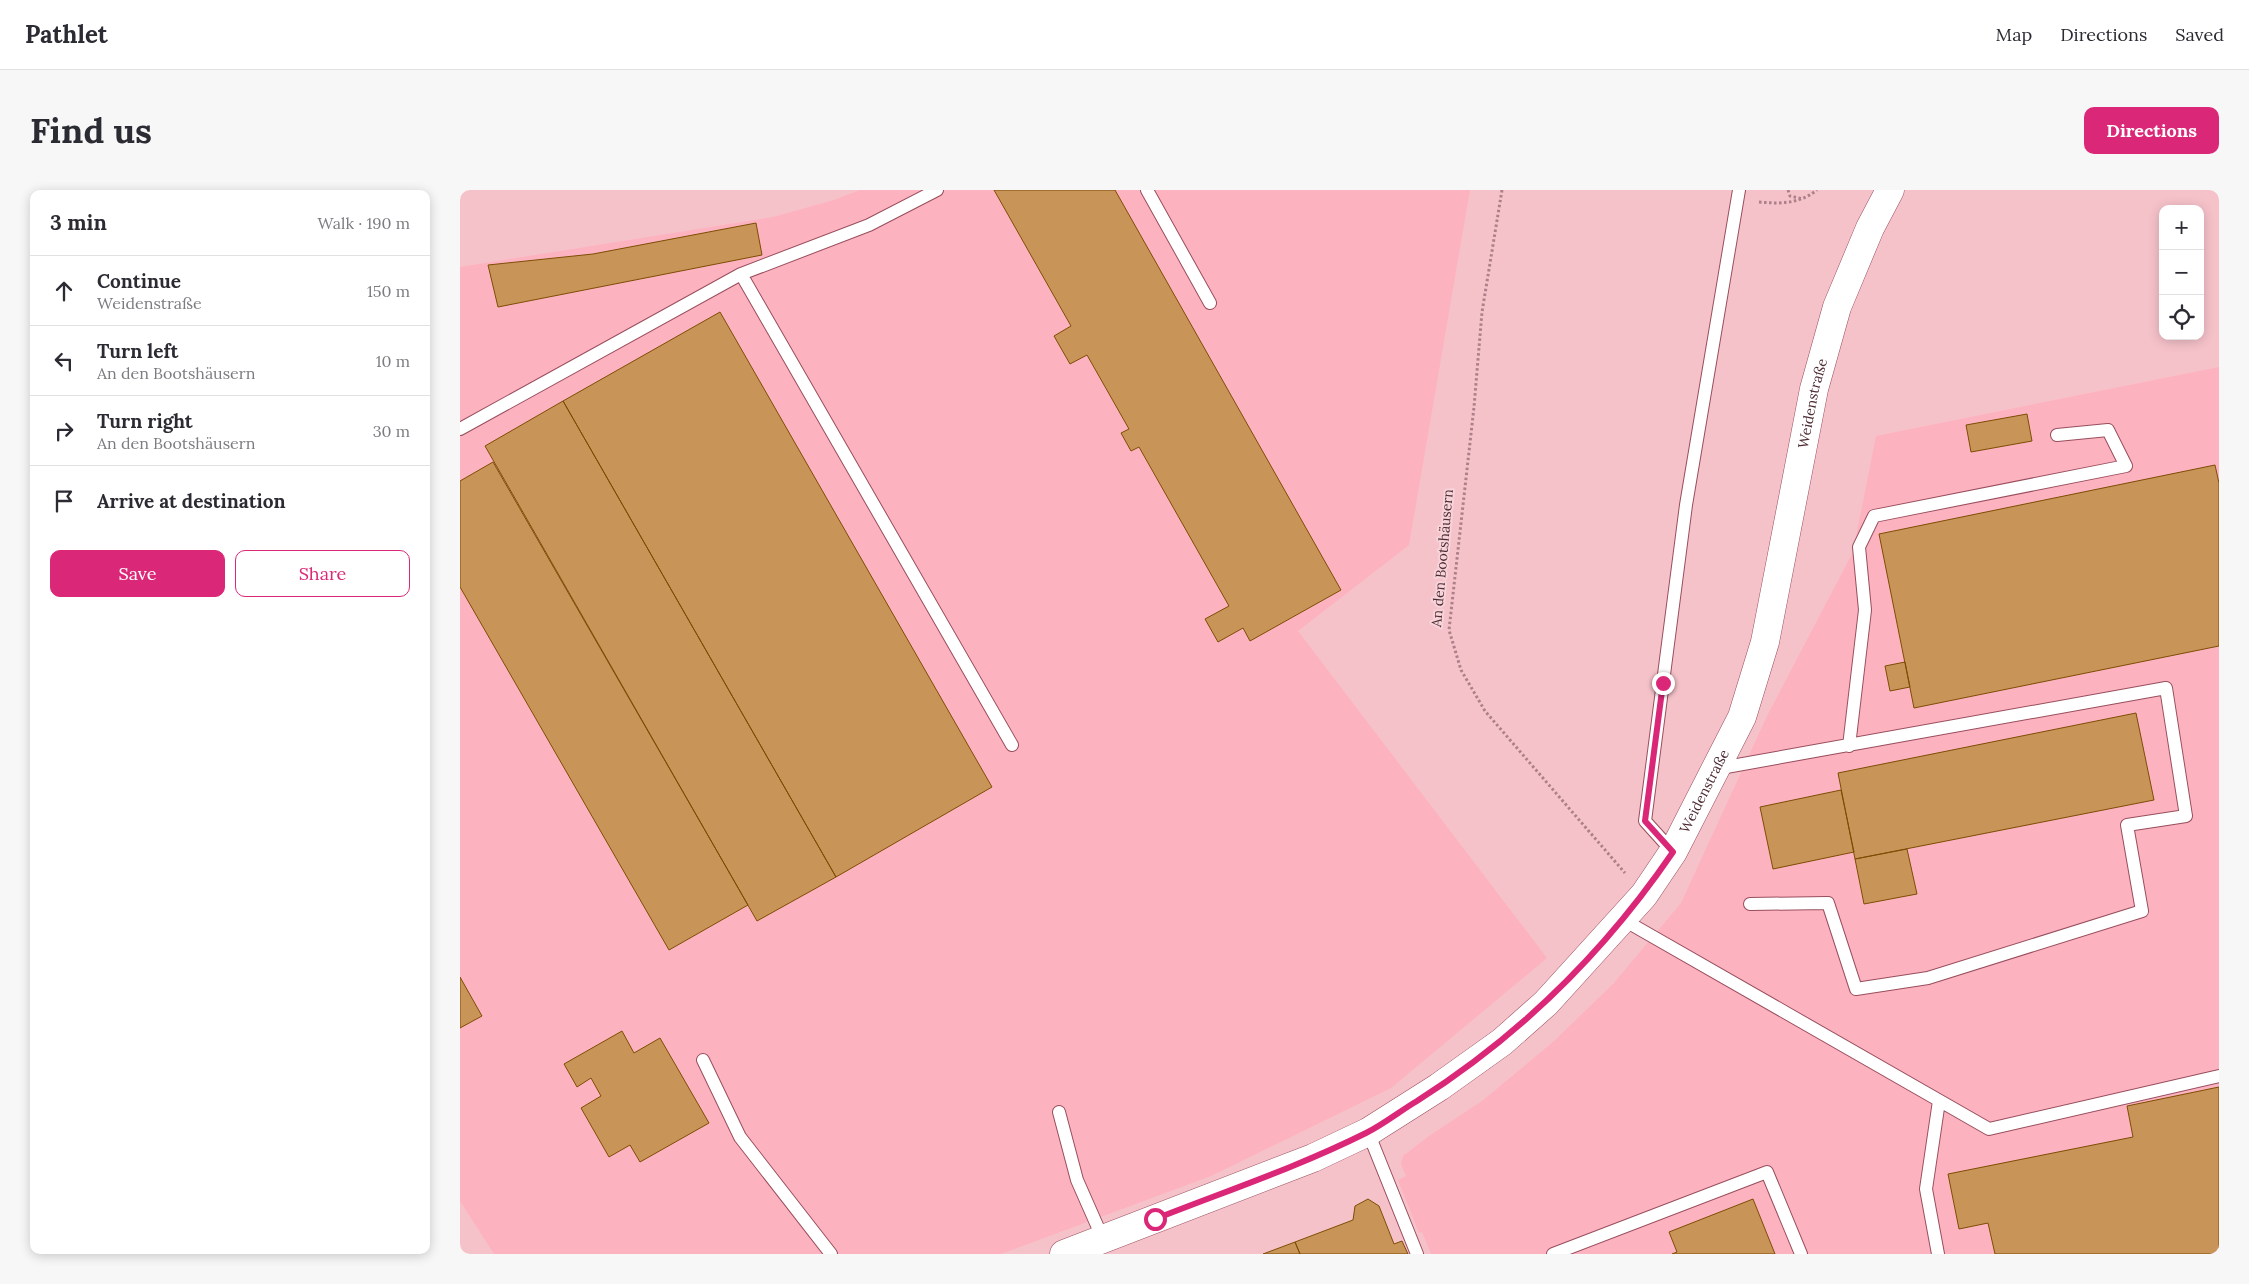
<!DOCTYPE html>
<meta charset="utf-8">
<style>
:root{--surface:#fff;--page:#f7f7f7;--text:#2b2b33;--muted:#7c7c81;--line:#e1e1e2;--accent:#db2777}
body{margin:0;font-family:Lora,serif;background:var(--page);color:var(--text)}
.controls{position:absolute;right:15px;top:15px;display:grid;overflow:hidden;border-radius:10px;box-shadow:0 2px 12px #0003}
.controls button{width:45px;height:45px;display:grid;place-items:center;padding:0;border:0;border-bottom:1px solid var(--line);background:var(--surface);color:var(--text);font:25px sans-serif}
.stop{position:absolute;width:15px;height:15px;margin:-11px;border:4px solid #db2777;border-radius:50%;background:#fff}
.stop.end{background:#db2777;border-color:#fff;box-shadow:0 1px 5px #0008}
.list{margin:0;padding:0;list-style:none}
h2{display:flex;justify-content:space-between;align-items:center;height:65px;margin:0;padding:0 20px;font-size:21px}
h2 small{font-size:16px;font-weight:400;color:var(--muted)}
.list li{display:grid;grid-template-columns:32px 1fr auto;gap:15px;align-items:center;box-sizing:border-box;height:70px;padding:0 20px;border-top:1px solid var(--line)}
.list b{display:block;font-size:19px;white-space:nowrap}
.list p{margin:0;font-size:16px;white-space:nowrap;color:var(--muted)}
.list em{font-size:16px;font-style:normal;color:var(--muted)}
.actions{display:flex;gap:10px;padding:15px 20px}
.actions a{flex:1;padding:11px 0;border:1px solid var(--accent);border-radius:10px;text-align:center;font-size:18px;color:var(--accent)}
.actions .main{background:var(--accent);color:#fff}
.icon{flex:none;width:28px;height:28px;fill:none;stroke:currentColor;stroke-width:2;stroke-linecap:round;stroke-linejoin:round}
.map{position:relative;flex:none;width:1759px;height:1064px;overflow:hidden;border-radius:10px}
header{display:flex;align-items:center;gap:30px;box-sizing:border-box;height:70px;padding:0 25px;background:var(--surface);border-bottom:1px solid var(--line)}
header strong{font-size:24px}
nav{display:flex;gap:28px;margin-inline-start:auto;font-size:18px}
.intro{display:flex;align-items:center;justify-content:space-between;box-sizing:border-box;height:120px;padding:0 30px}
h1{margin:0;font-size:35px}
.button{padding:12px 22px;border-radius:10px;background:var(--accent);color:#fff;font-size:18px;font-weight:700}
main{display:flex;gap:30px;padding:0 30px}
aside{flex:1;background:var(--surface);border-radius:10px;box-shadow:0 2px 12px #0003}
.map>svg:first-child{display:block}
.built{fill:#fdb2bf}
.building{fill:#c99458;stroke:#7d4d04}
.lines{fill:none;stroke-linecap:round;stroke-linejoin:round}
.lane-casing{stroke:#984e5d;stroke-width:14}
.secondary-casing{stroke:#984e5d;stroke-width:29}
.path{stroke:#ac8088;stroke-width:3;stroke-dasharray:2.5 2.5;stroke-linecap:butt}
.lane{stroke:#fff;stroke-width:12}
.secondary{stroke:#fff;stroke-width:28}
.route{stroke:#db2777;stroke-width:6}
.labels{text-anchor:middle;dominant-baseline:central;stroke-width:4;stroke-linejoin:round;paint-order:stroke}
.street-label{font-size:14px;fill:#4e2c33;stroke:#f7d4d9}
</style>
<header>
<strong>Pathlet</strong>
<nav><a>Map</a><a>Directions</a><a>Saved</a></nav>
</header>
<div class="intro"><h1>Find us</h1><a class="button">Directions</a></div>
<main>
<aside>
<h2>3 min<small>Walk · 190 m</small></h2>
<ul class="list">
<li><svg class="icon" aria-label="ahead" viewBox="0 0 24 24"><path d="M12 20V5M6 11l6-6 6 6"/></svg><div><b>Continue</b><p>Weidenstraße</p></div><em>150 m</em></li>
<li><svg class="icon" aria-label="left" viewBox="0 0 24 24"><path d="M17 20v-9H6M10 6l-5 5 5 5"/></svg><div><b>Turn left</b><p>An den Bootshäusern</p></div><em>10 m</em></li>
<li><svg class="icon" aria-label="right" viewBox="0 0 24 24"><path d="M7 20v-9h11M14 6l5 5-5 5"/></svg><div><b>Turn right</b><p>An den Bootshäusern</p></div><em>30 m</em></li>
<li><svg class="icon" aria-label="arrive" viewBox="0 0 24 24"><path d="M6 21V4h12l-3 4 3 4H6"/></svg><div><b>Arrive at destination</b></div></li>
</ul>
<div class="actions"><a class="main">Save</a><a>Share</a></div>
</aside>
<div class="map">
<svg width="1759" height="1064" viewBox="0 0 1759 1064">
<rect width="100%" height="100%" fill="#f6c2ca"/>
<path class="built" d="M400 0H1010L949 355 838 441 1087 768 931 898 751 986 541 1064H34L0 1011V77L313 27 374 10Z
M1759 177V1064H971L962 1042 959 1043 938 990 946 986 941 974 943 966 969 946 1022 911 1093 852 1153 794 1221 713 1307 526 1393 362 1416 246Z"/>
<path class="building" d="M534 0H655L881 400 790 451 783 438 758 452 745 429 769 416 679 257 671 261 661 243 669 239 627 165 610 174 594 146 611 136Z
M296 33 302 65 38 117 28 75 133 64Z
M260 122 532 597 376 687 103 211Z
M103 211 376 687 297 731 25 256Z
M1567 224 1572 251 1511 262 1506 235Z
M33 272 288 715 209 760 0 397V291Z
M1755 275 1759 293V456L1454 518 1419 344Z
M1445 472 1450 497 1430 501 1425 476Z
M1676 523 1694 610 1395 669 1378 583Z
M1381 600 1394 662 1313 679 1300 617Z
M1447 659 1457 704 1404 714 1395 669Z
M0 787 22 826 0 838Z
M162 841 174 863 200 848 249 933 180 972 170 955 149 967 121 918 141 906 131 888 117 897 104 874Z
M1759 897V1064H1535L1528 1033 1499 1039 1488 984 1673 947 1667 916Z
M908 1009 919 1016 934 1054 942 1051 948 1064H840L835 1052 893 1030 895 1016Z
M1293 1009 1315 1064H1212L1217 1062 1209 1042Z
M835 1052 840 1064H803Z"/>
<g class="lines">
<defs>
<path id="lane" d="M687 0 750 113
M281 84 409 35 477 0
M0 239 281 84 552 555
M1389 556 1405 420 1399 357 1414 326 1666 276 1648 240 1597 245
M1255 579 1706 498 1726 626 1667 635 1682 721 1468 788 1396 799 1368 713 1290 714
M1213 662 1185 631 1226 315 1279 0
M1162 729 1529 939 1759 886
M243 870 280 947 371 1064
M599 922 617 990 643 1049
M908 942 957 1064
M1093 1064 1307 982 1341 1064
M1478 1064 1466 999 1479 911"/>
<g id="secondary">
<path id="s1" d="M604 1064 853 968 908 942 979 897 1042 852 1086 813 1184 705 1213 662 1282 527 1305 452 1354 199 1377 117 1410 38 1430 0"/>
</g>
</defs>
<use href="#lane" class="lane-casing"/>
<use href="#secondary" class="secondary-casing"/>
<path class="path" d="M1042 0 1022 122 1014 217 989 440 1001 480 1025 521 1165 683
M1328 0 1330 6 1343 9
M1299 12C1320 14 1339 14 1357 0"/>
<use href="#lane" class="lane"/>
<use href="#secondary" class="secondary"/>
</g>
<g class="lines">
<path class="route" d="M695 1029C766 1001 838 977 906 943 924 934 940 921 957 911 1061 845 1144 763 1213 662L1185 631 1203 493"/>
</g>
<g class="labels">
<g class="street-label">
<text stroke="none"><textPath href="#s1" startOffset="1219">Weidenstraße</textPath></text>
<text transform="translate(982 368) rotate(-85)">An den Bootshäusern</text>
<text stroke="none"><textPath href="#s1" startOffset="814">Weidenstraße</textPath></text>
</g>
</g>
</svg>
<div class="controls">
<button>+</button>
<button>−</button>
<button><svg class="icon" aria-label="locate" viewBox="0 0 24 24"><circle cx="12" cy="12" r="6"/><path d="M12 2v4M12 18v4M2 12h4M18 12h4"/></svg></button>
</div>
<div class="stop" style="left:695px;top:1029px"></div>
<div class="stop end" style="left:1203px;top:493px"></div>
</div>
</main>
